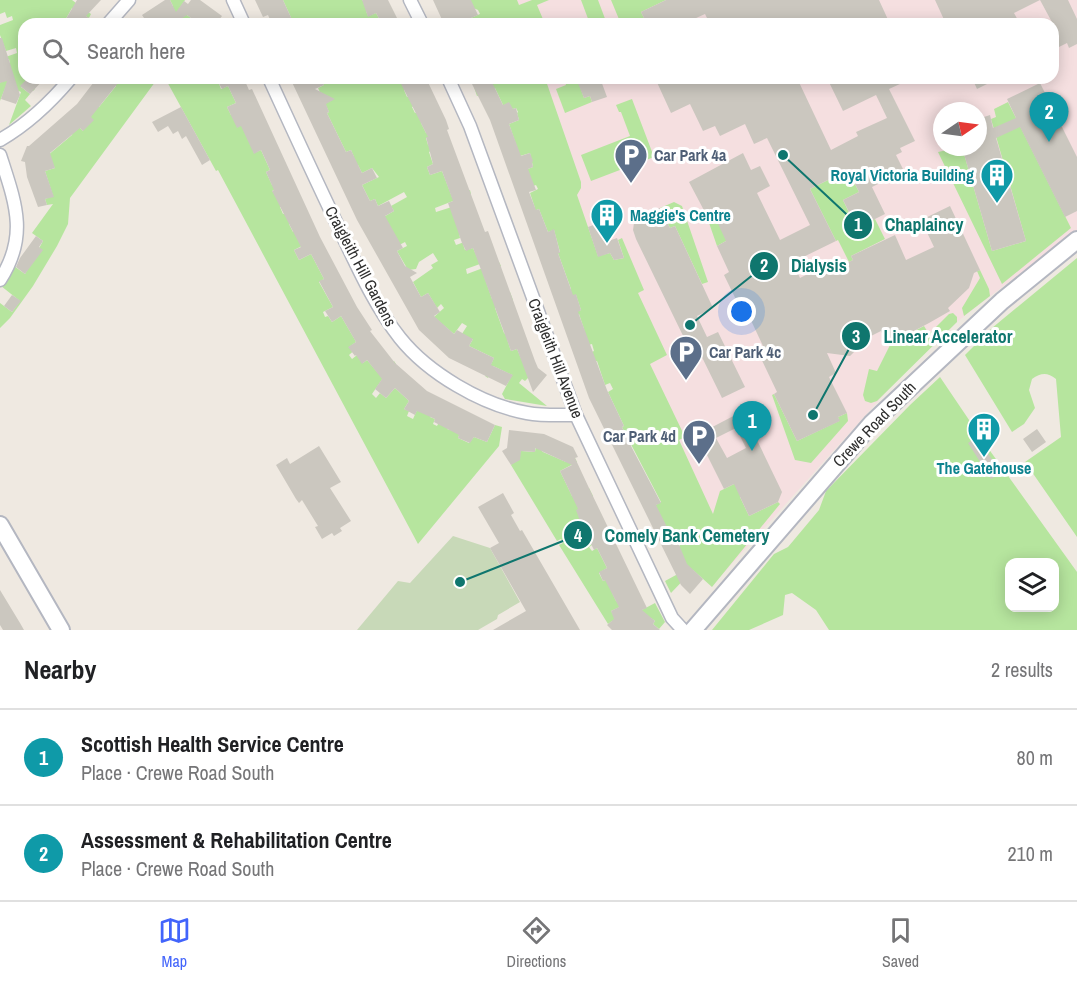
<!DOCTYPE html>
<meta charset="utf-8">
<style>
:root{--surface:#fff;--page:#f6f6f6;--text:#202124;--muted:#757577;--line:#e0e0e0;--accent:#4264fb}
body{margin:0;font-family:"Archivo Narrow",sans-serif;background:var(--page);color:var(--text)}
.controls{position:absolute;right:18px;bottom:18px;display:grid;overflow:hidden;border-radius:12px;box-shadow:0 3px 15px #0003}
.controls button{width:54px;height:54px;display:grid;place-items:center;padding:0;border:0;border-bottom:2px solid var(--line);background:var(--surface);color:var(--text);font:30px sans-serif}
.compass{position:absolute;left:933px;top:102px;width:54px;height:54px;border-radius:50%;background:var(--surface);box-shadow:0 3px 15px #0003;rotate:77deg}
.you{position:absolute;left:742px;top:312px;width:21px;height:21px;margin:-15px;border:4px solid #fff;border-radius:50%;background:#1a73e8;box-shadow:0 0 0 9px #1a73e833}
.badge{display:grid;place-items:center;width:39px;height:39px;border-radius:50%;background:var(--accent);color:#fff;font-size:20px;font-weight:700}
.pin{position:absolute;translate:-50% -50px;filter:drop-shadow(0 2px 3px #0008)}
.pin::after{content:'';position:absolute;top:32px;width:21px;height:18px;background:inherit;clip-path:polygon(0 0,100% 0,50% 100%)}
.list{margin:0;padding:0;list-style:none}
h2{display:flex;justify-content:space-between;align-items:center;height:78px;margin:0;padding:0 24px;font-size:26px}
h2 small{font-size:20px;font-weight:400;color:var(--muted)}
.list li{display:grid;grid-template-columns:39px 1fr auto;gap:18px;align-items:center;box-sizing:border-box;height:96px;padding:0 24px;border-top:2px solid var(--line)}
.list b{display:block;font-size:22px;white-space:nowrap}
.list p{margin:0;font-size:20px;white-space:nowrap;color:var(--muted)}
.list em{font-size:20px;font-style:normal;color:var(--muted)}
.icon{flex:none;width:33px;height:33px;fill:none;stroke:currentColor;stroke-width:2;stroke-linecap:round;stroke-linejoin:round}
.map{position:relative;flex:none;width:1077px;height:630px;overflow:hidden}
.search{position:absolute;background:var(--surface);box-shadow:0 3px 15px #0003;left:18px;right:18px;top:18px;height:66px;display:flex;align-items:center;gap:15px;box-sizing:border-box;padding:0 21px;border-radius:18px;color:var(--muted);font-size:22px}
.sheet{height:270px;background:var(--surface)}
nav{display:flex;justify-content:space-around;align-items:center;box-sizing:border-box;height:84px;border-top:2px solid var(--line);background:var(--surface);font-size:16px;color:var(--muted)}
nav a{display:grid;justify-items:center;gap:3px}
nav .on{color:var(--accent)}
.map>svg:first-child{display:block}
.medical{fill:#f5dfe0;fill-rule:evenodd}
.green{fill:#b6e59e;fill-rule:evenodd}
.cemetery{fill:#c8d9b8}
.building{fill:#cbc7bf;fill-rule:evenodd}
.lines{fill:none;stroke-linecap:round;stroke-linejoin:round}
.street-casing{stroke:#b4b7c1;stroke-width:15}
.secondary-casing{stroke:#b4b7c1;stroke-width:20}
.street{stroke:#fff;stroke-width:12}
.secondary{stroke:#fff;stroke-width:16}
.labels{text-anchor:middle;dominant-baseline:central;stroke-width:6;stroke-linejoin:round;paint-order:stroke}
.service-label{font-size:16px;font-weight:bold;fill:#4e5e75;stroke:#fff;text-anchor:start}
.culture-label{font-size:16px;font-weight:bold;fill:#0d838f;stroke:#fff;text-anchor:end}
.street-label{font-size:16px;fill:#2e2e2e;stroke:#fff}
.leader{fill:none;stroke:#0f766e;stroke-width:2}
.callout-dot{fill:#0f766e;stroke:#fff;stroke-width:2}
.mark-label{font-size:18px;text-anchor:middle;font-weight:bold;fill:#fff}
.callout-label{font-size:18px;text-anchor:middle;font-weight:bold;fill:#0f766e;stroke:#fff;stroke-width:6;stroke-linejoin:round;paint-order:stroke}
</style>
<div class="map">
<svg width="1077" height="630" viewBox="0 0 1077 630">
<rect width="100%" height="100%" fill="#efe9e1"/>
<path class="medical" d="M509 0H1077V230L958 321 898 379 722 575 599 261 536 78H1053V24H517ZM942 111H978V147H942Z"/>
<path class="green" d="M0 0H72L91 14 89 18 72 8 63 24H24V78H28L26 80 35 89 33 91 24 83 21 87 30 94 25 100 31 106 9 125 21 92 6 86 0 101V83L10 64 9 59 0 62V59L17 53 16 48 6 51 0 35V25L13 20 12 16 7 18 5 12 0 14Z
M170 0H185L179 9 199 24H173L175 22 167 10 173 6Z
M283 0H362L370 9 366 11 368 16 376 13 382 24H294Z
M455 0H517L519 5 532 0H549L537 5 545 24H465L464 21 480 14 478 10Z
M581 0H598L607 24H590Z
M611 0H666L641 12 647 24H621Z
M107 78H124L129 82 132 78H158L70 198 68 224 57 246 33 286 10 318 0 328V303L12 312 20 301 1 286 14 266 25 274 43 241 32 233 53 204 47 205 45 199 53 196 45 171 55 168 47 156 72 135 75 123 83 131 89 99 99 107 116 86Z
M165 78H223L218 81 221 89 228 86 236 103 227 107 231 115 241 111 254 153 261 150 270 170 266 172 272 185 277 188 272 191 285 204 280 207 283 214 297 208 289 224 293 232 297 230 304 245 294 250 299 260 311 254 324 279 319 282 333 307 323 312 325 317 328 316 332 322 341 316 355 340 356 342 349 347H358L349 355 352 359 361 352 363 363 367 360 378 373 394 361 396 364 383 378 372 394 376 398 380 393 386 398 395 388 409 401 404 409 409 411 407 416 413 419 418 408 431 414 430 417 435 419 433 424 437 426 439 422 451 421 447 429 460 433 458 438 469 443 474 437 487 442 495 425 502 427 499 446 418 544 218 170 216 171Z
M325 78H394L396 81 404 78 409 87 404 90 407 97 412 95 417 104 412 107 415 113 420 111 421 123 426 133 430 132 431 136 426 138 428 145 434 149 429 152 433 164 427 167 430 175 442 171 452 197 470 190 471 194 435 208 436 212 455 206 460 238 454 240 456 245 470 240 463 244 465 250 473 248 480 264 466 269 467 274 499 262 501 266 483 273 492 299 510 292 513 300 495 308 504 333 510 337 507 339 511 351 517 349 529 377 525 381 522 379 519 383 547 406 505 399 502 394 512 375 493 366 488 378 485 376 494 358 469 346 473 339 458 340 467 326 462 323 454 334 434 317 444 308 441 304 437 308 428 293 421 297 413 282 433 268 431 265 438 261 433 253 419 262 416 269 408 270 397 251 407 246 405 242 384 253 380 219 394 211 391 206 407 197 404 192 378 206 375 199 370 201 362 185 379 177 372 168 362 173 358 165 353 167 349 159 354 157 351 150 346 152 327 113 329 112 318 88 324 85 321 80Z
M494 78H545L581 182V188L577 195 598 256 610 253 614 260 624 258 618 240 622 238 644 290 638 293 667 355 650 364 685 437 679 440 713 514 720 491 752 475 758 488 740 497 749 516 778 502 780 504 712 587 693 570 671 593 665 581 687 569 677 548 680 546 678 542 680 541 677 535 671 537 645 511 661 502 622 427 624 426 608 392 613 389 610 383 605 385 597 361 588 364 585 355 594 351 592 344 585 346 584 329 579 314 574 316 573 313 581 310 576 295 568 297 571 289 558 253 560 252 554 230 548 232 539 209 524 215 535 208 530 193 538 189 536 185 516 192 525 170 533 167 530 153 520 156 509 124 519 120 517 113 518 112 516 108 513 109 503 105 495 88 477 96 474 87Z
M564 78H577L584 98 590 96 592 102 565 113 556 89 566 85Z
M632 99 654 157 591 181 581 155 630 136 621 112H619L616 105Z
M1008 102 1071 228 1002 284 938 152 962 147 992 251 1026 241 991 119 996 117 994 109Z
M848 170 859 192 843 200 856 227 875 219 885 239 851 256 853 260 849 262 838 240 836 241 810 189Z
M674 202 682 206 708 282 702 284 675 226 670 228 660 208Z
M734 210 726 241 717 246 708 220Z
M1077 258V537L1025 462 1061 437 1056 379C1047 372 1041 373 1032 379L1029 390 1035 408 1024 424 1012 432 965 355 992 328Z
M980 270 989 289 990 296 964 316 962 308 980 278 977 271Z
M953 313 957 317V322L877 401 871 403 865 401 863 395 869 369 877 371 891 343 924 326 929 334 949 314Z
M940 377 988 448 1077 572V630H829L816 610 792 593 785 595 783 615 749 630H712L774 554 788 547 819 510 826 491 910 405ZM1010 562H1054V608H1010Z
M774 394 797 441 839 421 838 417 847 413 848 421 811 463 795 460 772 395Z
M536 445 543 452 566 462 575 458 577 462 560 471 572 496 589 488 593 496 592 545 589 547 592 551 597 548 607 568 599 573 603 581 621 572 608 584 616 601 624 605 611 611 614 616 638 612 655 603 665 622 659 629 653 624 655 621 651 618 612 621 608 624 559 545 563 543 561 539 557 541 511 465 521 451 535 452Z"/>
<path class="cemetery" d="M453 536 490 548 520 602 498 615 497 619 478 630H357L398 581 410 583Z"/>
<path class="building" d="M77 0H101L86 16 89 18 85 24H63Z
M165 0H170L176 12 184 1 188 4 191 0H200L222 16 216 24H199L187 15 173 24H148L142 15Z
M255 0H283L294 24H272L268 15 263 17Z
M362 0H388L400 24H382L376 13 368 17Z
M433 0H471L478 15 464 21 465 24H444Z
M666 0H879L890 24H710L705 14 683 24H647L641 12Z
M935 0H1068L1077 19V44L1069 48 1067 43 1053 50V24L1040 0 1014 13 1020 24H946Z
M0 38H2L20 95 16 104 1 99 7 81 0 83Z
M28 78H45L30 94 20 86Z
M97 78H122L91 117 94 120 83 131 80 128 50 153 55 168 45 171 54 197 45 199 47 205 38 207 27 177 25 162 21 161 27 146H29L77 104Z
M216 78H246L244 79 249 90 252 89 320 237 357 307 372 330 370 331 395 363 427 391 495 425 487 442 474 437 470 443 458 438 459 435 434 422 435 419 417 411 415 415 404 409 409 401 395 388 386 398 375 389 382 379 367 360 362 364 356 355 355 356 348 347 356 342 341 316 332 322 325 311 333 307 319 281 324 279 311 254 299 260 294 250 301 247 272 191 274 190 266 172 270 170 266 161 261 150 254 154 241 126 237 128 227 107 236 103 228 86 222 89Z
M290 78H321L324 85 315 89 335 99 326 104 329 112 327 113 346 152 351 150 362 173 372 168 377 178 362 185 370 201 375 199 378 206 389 201 394 211 385 216 403 248 397 251 405 266 417 273 410 277 421 297 428 293 440 312 434 316 454 334 457 330 473 339 469 346 494 358 491 365 513 375 506 386 449 358 419 330 357 220Z
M398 78H426L446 120 449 129 447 130 485 232 488 231 535 361 538 368 547 375 533 392 517 349 511 351 473 248 466 251 462 243 448 203 453 201 442 171 430 175 427 167 433 164 426 137H428Z
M479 78H490L503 105 509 102 513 109 516 108 519 120 509 124 521 156 530 153 533 161 532 162 533 167 528 169 536 190 529 192 536 210 539 209 548 232 554 229 560 253H558L573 295 576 294 581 310 578 312 607 390 624 426 622 427 632 448 661 503 656 505 672 537 675 535 687 564 703 579 690 594 681 585 589 398 490 120 471 82Z
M584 78H600L607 97 592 102 590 96 584 98 577 81Z
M655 78H797L831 150 858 136 856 132 887 118 876 95 843 111 827 78H913L889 89 915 141 900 148 902 152 896 155 904 171 872 187 885 214 857 228 843 200 859 192 848 170 810 189 836 241 793 262 800 278 833 261 836 268 853 260 851 256 895 235 906 260 934 247 921 220 950 206 980 270 974 273 969 288 948 308 950 311 929 323 891 343 888 339 885 340 881 331 855 344V351L850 356 827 353 836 373 829 377 847 413 838 417 840 421 797 441 774 394 777 392 757 350 763 346 748 314 744 316 724 275 729 272 717 246 726 241 714 215 708 218 689 182 743 153 751 170 760 166 770 186 757 193 780 240 810 225 767 138 754 144 745 124 720 136 715 126 703 131 690 104 671 113Z
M972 78H999L977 89Z
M1040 83 1077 157V211L1065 217 1020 127 996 138 1026 241 992 251 962 147H978V119L990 115 993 128 1016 118 1007 99Z
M181 107 210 160 202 165 186 136 182 139 178 131 173 134 168 126 158 132 152 122Z
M660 208 670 228 675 226 713 308 697 316 707 337 718 332 745 387 722 398 695 343 688 346 636 239 633 230 634 223 641 215Z
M599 223 601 230 604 229 608 241 617 238 624 258 614 260 610 253 598 257 588 227Z
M36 236 43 241 39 247 43 250 25 274 16 267 20 258Z
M12 295 21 301 12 312 4 306Z
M743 411 782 492 778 502 749 516 734 484 724 489 697 435ZM736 428 746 448 727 458 716 438Z
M1037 429 1046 442 1032 452 1023 439Z
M509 430 544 434 573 447 578 457 575 458 589 488 647 608 642 610 655 621 653 624 660 630H612L607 625 614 619 611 611 619 607 605 580 603 581 599 572 607 568 597 548 594 550 581 524 576 510 578 509 560 471 572 465 535 448V452L521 451 520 460 511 465 502 451 507 448Z
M977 437 1001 473 991 479 968 443Z
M319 446 341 482 330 488 351 521 340 528 342 531 334 536 332 533 322 539 315 527 318 526 302 500 299 503 296 499 276 465 287 458 290 464Z
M503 493 514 513 511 515 520 531 522 530 580 630H493L526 611 490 548 499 543 478 507Z
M0 590 20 623 24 630H3L0 625Z"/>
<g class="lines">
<defs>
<path id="street" d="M233 0 244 24
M410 0 422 24
M108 24 129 0
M269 78C291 126 313 174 336 222 355 261 373 304 400 338 428 373 482 405 527 413 543 416 560 415 576 415
M448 78 470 126 576 415 672 618 683 630
M0 140C28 124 50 103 71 78
M0 155C15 202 29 235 0 280"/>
<path id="secondary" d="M0 525 61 630
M693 630 872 423 1002 301 1077 240"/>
</defs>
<use href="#street" class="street-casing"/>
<use href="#secondary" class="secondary-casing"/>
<use href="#street" class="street"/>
<use href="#secondary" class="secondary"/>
</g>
<defs>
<symbol id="parking-pin" viewBox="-11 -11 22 30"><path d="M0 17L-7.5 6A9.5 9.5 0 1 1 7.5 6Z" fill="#5c6f8a" stroke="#fff"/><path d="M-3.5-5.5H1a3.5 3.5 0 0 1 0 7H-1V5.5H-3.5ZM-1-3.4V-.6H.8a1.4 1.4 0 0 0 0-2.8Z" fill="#fff"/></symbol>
<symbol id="building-pin" viewBox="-11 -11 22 30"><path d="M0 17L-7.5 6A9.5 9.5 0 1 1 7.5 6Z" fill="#0f9aa8" stroke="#fff"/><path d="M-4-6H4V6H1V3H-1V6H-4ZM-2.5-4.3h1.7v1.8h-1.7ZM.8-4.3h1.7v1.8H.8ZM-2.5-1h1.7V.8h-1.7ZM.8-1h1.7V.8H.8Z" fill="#fff"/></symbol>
</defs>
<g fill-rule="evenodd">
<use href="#parking-pin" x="612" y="136" width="38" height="52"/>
<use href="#building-pin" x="978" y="156" width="38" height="52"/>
<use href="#building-pin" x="588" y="196" width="38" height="52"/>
<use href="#parking-pin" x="667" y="333" width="38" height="52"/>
<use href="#building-pin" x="965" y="410" width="38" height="52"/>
<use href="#parking-pin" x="680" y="417" width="38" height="52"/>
</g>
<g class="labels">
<g class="service-label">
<text x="654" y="155">Car Park 4a</text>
<text x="709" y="352">Car Park 4c</text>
<text x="676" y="436" text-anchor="end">Car Park 4d</text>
</g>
<g class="culture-label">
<text x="974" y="175">Royal Victoria Building</text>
<text x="630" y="215" text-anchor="start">Maggie's Centre</text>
<text x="984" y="468" text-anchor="middle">The Gatehouse</text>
</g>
<g class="street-label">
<text transform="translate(361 266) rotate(62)">Craigleith Hill Gardens</text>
<text transform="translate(556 358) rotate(69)">Craigleith Hill Avenue</text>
<text transform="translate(874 424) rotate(-46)">Crewe Road South</text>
</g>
</g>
<path class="leader" d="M783 155L858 225M690 325L764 266M813 415L856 336M460 582L578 535"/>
<g class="callout-dot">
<circle cx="783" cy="155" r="6"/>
<circle cx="690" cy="325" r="6"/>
<circle cx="813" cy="415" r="6"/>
<circle cx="460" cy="582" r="6"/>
<circle cx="858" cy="225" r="15"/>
<circle cx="764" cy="266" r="15"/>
<circle cx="856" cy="336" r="15"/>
<circle cx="578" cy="535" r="15"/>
</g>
<g class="mark-label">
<text x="858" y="231">1</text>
<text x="764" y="272">2</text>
<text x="856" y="343">3</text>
<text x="578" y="542">4</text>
</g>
<g class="callout-label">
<text x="924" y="231">Chaplaincy</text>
<text x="819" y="272">Dialysis</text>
<text x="948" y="343">Linear Accelerator</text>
<text x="687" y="542">Comely Bank Cemetery</text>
</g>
</svg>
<div class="controls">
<button><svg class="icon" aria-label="layers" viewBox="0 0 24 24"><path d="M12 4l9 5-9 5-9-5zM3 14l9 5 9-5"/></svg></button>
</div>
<svg class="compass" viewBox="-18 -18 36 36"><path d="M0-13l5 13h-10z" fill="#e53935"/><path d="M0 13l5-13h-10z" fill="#757577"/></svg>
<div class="you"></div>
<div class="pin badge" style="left:752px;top:451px;background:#0f9aa8">1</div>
<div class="pin badge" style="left:1049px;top:142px;background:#0f9aa8">2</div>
<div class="search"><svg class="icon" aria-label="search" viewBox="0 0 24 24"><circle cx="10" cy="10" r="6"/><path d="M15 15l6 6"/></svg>Search here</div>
</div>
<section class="sheet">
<h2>Nearby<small>2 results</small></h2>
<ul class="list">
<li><span class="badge" style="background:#0f9aa8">1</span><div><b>Scottish Health Service Centre</b><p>Place · Crewe Road South</p></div><em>80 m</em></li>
<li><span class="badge" style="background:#0f9aa8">2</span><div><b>Assessment &amp; Rehabilitation Centre</b><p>Place · Crewe Road South</p></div><em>210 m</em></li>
</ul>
</section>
<nav>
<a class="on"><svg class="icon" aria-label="map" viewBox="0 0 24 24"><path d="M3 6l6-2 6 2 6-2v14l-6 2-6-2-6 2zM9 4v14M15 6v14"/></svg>Map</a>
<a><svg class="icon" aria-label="directions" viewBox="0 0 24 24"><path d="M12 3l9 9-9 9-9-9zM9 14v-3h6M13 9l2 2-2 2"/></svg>Directions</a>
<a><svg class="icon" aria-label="saved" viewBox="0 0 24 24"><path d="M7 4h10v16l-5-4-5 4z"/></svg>Saved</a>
</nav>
